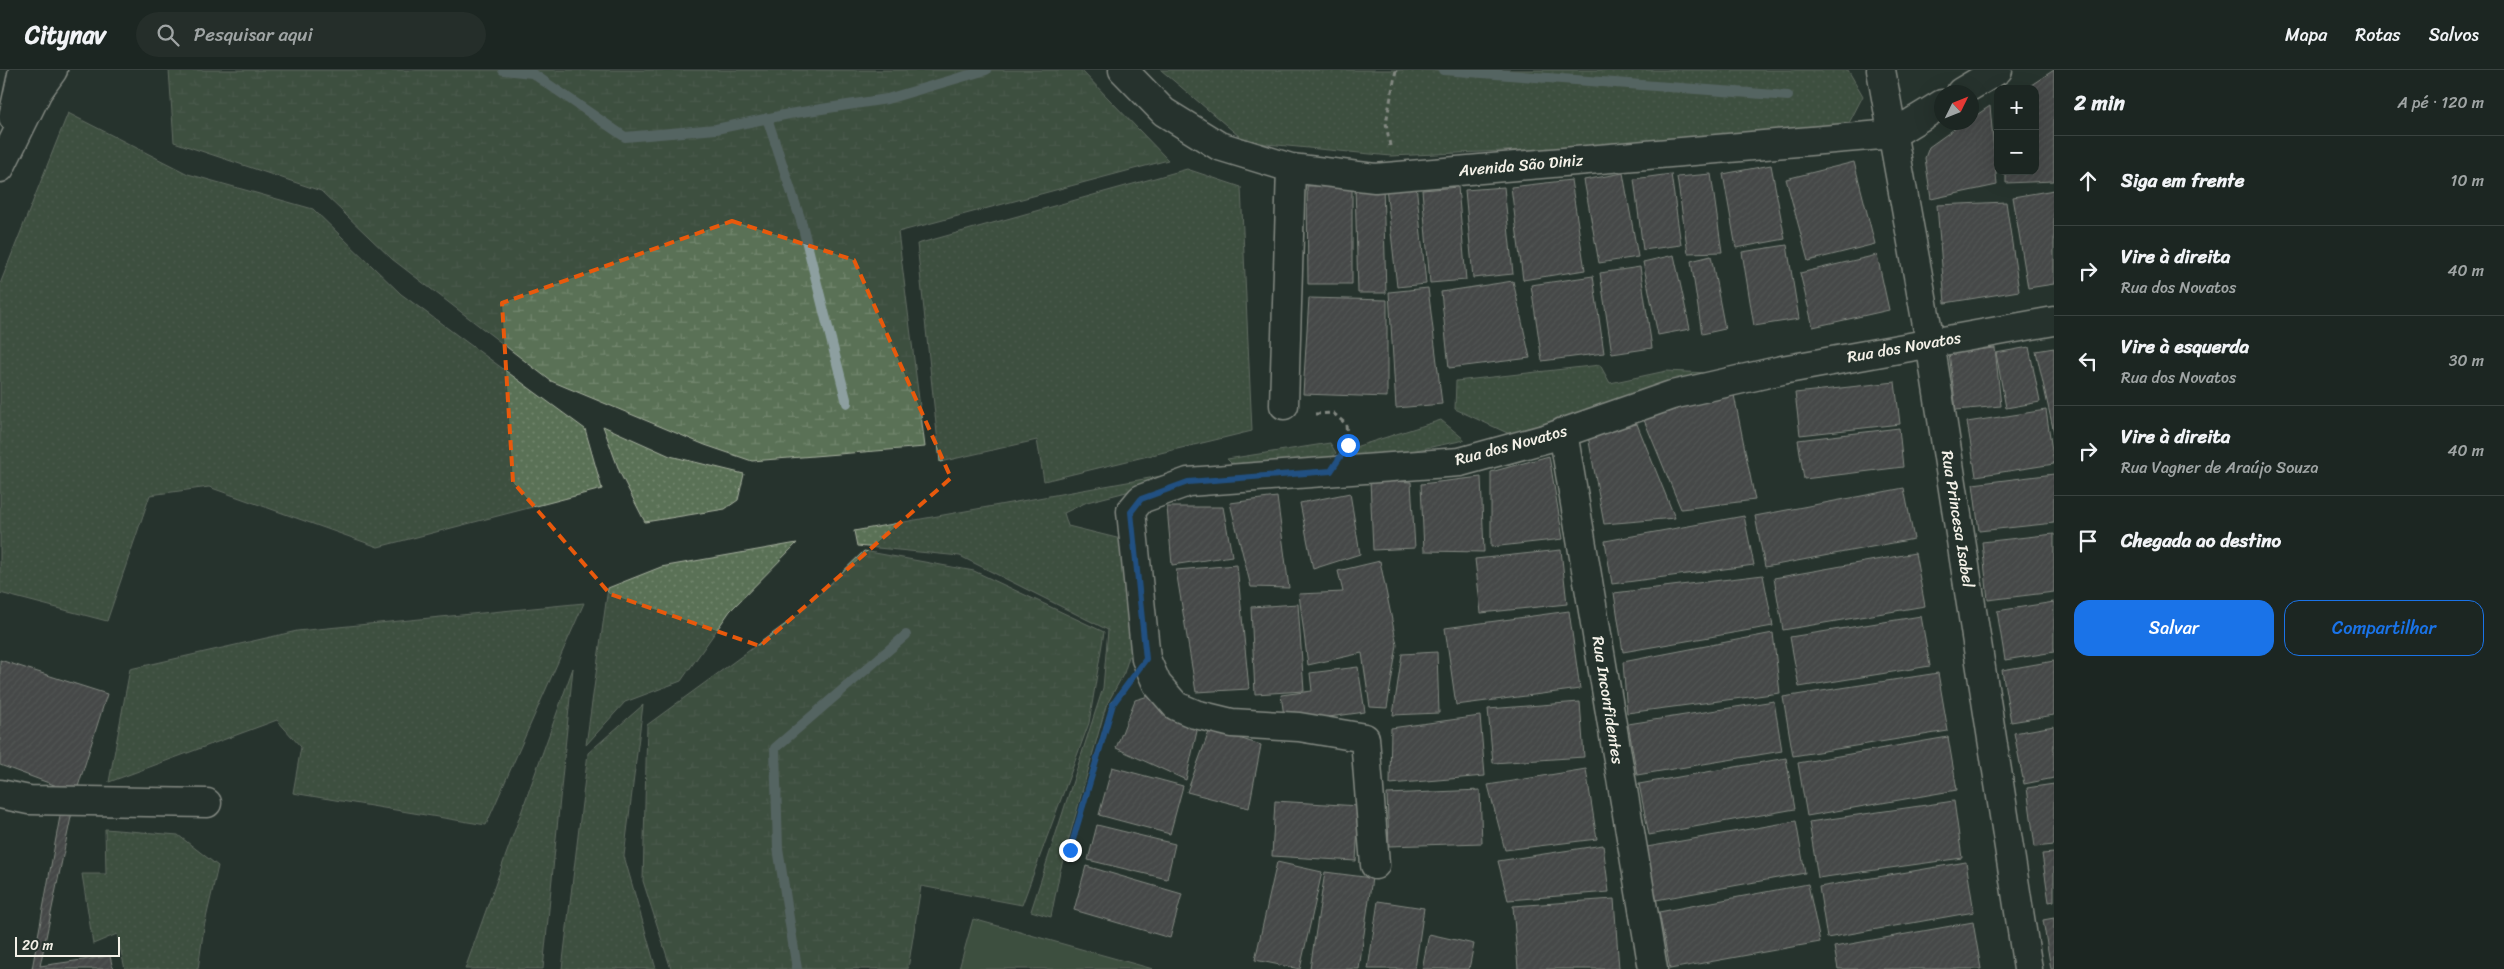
<!DOCTYPE html>
<html lang="pt">
<meta charset="utf-8">
<style>
:root{--surface:#1c2622;--page:#252e2a;--text:#f1f3f6;--muted:#a0a5a5;--line:#3a4340;--accent:#1a73e8}
body{margin:0;font-family:Sriracha,sans-serif;background:var(--page);color:var(--text)}
.controls{position:absolute;right:15px;top:15px;display:grid;overflow:hidden;border-radius:10px;box-shadow:0 5px 20px #0002}
.controls button{width:45px;height:45px;display:grid;place-items:center;padding:0;border:0;border-bottom:1px solid var(--line);background:var(--surface);color:var(--text);font:25px sans-serif}
.compass{position:absolute;left:1934px;top:15px;width:45px;height:45px;border-radius:50%;background:var(--surface);box-shadow:0 5px 20px #0002;rotate:47deg}
.scale{position:absolute;left:15px;bottom:12px;width:105px;box-sizing:border-box;padding-left:5px;border:2px solid #f4f1e8;border-top:0;font-size:14px;line-height:18px;white-space:nowrap;color:#f4f1e8;-webkit-text-stroke:4px #26332d;paint-order:stroke}
.stop{position:absolute;width:15px;height:15px;margin:-11px;border:4px solid #1a73e8;border-radius:50%;background:#fff}
.stop.end{background:#1a73e8;border-color:#fff;box-shadow:0 1px 5px #0008}
.list{margin:0;padding:0;list-style:none}
h2{display:flex;justify-content:space-between;align-items:center;height:65px;margin:0;padding:0 20px;font-size:21px}
h2 small{font-size:16px;font-weight:400;color:var(--muted)}
.list li{display:grid;grid-template-columns:32px 1fr auto;gap:15px;align-items:center;box-sizing:border-box;height:90px;padding:0 20px;border-top:1px solid var(--line)}
.list b{display:block;font-size:19px;white-space:nowrap}
.list p{margin:0;font-size:16px;white-space:nowrap;color:var(--muted)}
.list em{font-size:16px;font-style:normal;color:var(--muted)}
.actions{display:flex;gap:10px;padding:15px 20px}
.actions a{flex:1;padding:11px 0;border:1px solid var(--accent);border-radius:15px;text-align:center;font-size:18px;color:var(--accent)}
.actions .main{background:var(--accent);color:#fff}
.icon{flex:none;width:28px;height:28px;fill:none;stroke:currentColor;stroke-width:2;stroke-linecap:round;stroke-linejoin:round}
.map{position:relative;flex:none;width:2054px;height:899px;overflow:hidden}
header{display:flex;align-items:center;gap:30px;box-sizing:border-box;height:70px;padding:0 25px;background:var(--surface);border-bottom:1px solid var(--line)}
header strong{font-size:24px}
nav{display:flex;gap:28px;margin-inline-start:auto;font-size:18px}
.search{width:350px;height:45px;background:var(--page);display:flex;align-items:center;gap:12px;box-sizing:border-box;padding:0 18px;border-radius:28px;color:var(--muted);font-size:19px}
main{display:flex}
aside{flex:1;background:var(--surface)}
.map>svg:first-child{display:block}
.grass{fill:url(#grass-dots);stroke:#a7b19f}
.wetland{fill:url(#wetland-marsh);stroke:#a7b19f}
.park{fill:#5a7156;stroke:#a7b19f}
.lines{fill:none;stroke-linecap:round;stroke-linejoin:round}
.stream{stroke:#8d9fa0;stroke-width:10}
.building{fill:url(#building-hatch);stroke:#f4f1e8}
.minor-casing{stroke:#f4f1e8;stroke-width:31}
.path{stroke:#f4f1e8;stroke-width:3;stroke-dasharray:5 4;stroke-linecap:butt}
.minor{stroke:#26332d;stroke-width:28}
.route{stroke:#1a73e8;stroke-width:6}
.marked{fill:none;stroke:#e8590c;stroke-width:4;stroke-dasharray:10 6;stroke-linejoin:round}
.labels{text-anchor:middle;dominant-baseline:central;stroke-width:4;stroke-linejoin:round;paint-order:stroke}
.street-label{font-size:16px;fill:#f4f1e8;stroke:#26332d}
</style>
<header>
<strong>Citynav</strong>
<div class="search"><svg class="icon" aria-label="search" viewBox="0 0 24 24"><circle cx="10" cy="10" r="6"/><path d="M15 15l6 6"/></svg>Pesquisar aqui</div>
<nav><a>Mapa</a><a>Rotas</a><a>Salvos</a></nav>
</header>
<main>
<div class="map">
<svg width="2054" height="899" viewBox="0 0 2054 899">
<defs>
<pattern id="grass-dots" width="8" height="8" patternUnits="userSpaceOnUse" patternTransform="scale(1.25)"><rect width="8" height="8" fill="#5a7156"/><path d="M2 2h.1M6 6h.1" fill="none" stroke="#72866e" stroke-width="1.8" stroke-linecap="round"/></pattern>
<pattern id="wetland-marsh" width="20" height="14" patternUnits="userSpaceOnUse" patternTransform="scale(1.25)"><rect width="20" height="14" fill="#5a7156"/><path d="M1 5h8M5 5V1M11 12h8M15 12V8" fill="none" stroke="#72866e"/></pattern>
<pattern id="building-hatch" width="6" height="6" patternUnits="userSpaceOnUse" patternTransform="scale(1.25)"><rect width="6" height="6" fill="#6d6369"/><path d="M-1 1l2-2M0 6l6-6M5 7l2-2" fill="none" stroke="#827a7e"/></pattern>
</defs>
<rect width="100%" height="100%" fill="#26332d"/>
<filter id="ink" filterUnits="userSpaceOnUse"><feTurbulence type="fractalNoise" baseFrequency=".02" numOctaves="2"/><feDisplacementMap in="SourceGraphic" scale="10" xChannelSelector="R" yChannelSelector="G"/><feConvolveMatrix kernelMatrix="1 2 1 2 8 2 1 2 1" color-interpolation-filters="sRGB"/></filter>
<g filter="url(#ink)">
<path class="grass" d="M1161 0H1848L1863 26 1849 53 1682 73 1391 86 1246 72Z
M68 43 188 104 313 139 401 224 585 359 602 419 378 477 209 417 150 425 107 551 0 523V214Z
M1187 99 1241 117 1252 361 1044 411 1037 370 940 392 917 174Z
M1600 295 1610 313 1666 301 1708 303 1514 366 1455 339 1456 311Z
M1441 350 1465 370 1344 395 1355 377Z
M603 356 670 386 744 404 738 430 725 439 645 452 620 403Z
M1330 373 1336 383 1327 395 1238 400 1227 389Z
M1172 404 1174 410 1087 432 1064 443 1068 456 1129 471 1136 564 1124 603 1106 636 1060 801 1051 847 1031 841 1103 618 1108 560 960 486 857 476 854 461Z
M797 473 730 541 681 611 625 632 586 675 608 518 661 497Z
M584 533 486 755 293 723 301 677 277 650 109 712 130 599 297 561Z
M573 598 543 899H465Z
M643 635 624 786 656 899H562L588 683Z
M105 759 178 765 218 796 204 857 198 899H125L117 864 93 874 82 804H106Z"/>
<path class="wetland" d="M169 0H1081L1168 90 898 162 925 377 752 391 705 375 551 311 392 189 321 121 174 72Z
M864 481 974 501 1104 562 1089 653 1022 835 921 816 908 899H671L643 811 647 655 798 545Z"/>
<path class="park" d="M973 849 1153 899H959Z"/>
<g class="lines">
<path class="stream" d="M503 0 532 3 625 67 716 59 789 44 887 29 986 0
M1443 0 1788 26
M767 48 802 154 847 333
M797 899 778 778 775 678 906 565"/>
</g>
<path class="building" d="M2054 0V111L2006 113V101H2035V19H2025Z
M1990 36 1997 115 1931 129 1925 88 1929 77 1964 52H1972V48Z
M1854 92 1875 174 1808 191 1786 109Z
M1771 95 1785 169 1736 178 1723 104Z
M1623 103 1638 187 1599 193 1584 110Z
M1671 104 1681 175 1643 180 1634 109Z
M1711 104 1722 182 1688 183 1677 107Z
M1571 110 1585 200 1523 210 1511 117Z
M1383 114 1386 223H1358L1355 115Z
M1416 114 1426 214 1397 217 1386 117Z
M1352 115V214H1308L1307 116Z
M1458 117 1466 210 1430 213 1422 120Z
M1504 117 1513 204 1473 208 1465 120Z
M2054 120V214L2028 218 2013 127Z
M2006 132 2019 221 1945 233 1937 135Z
M1787 175 1799 249 1754 256 1742 182Z
M1674 185 1690 259 1658 265 1643 192Z
M1877 185 1889 240 1813 257 1800 203Z
M1711 186 1725 259 1702 264 1691 191Z
M1640 197 1652 278 1612 284 1600 203Z
M1593 206 1604 283 1542 291 1531 215Z
M1513 211 1530 288 1449 298 1441 222Z
M1428 218 1442 334 1396 338 1389 222Z
M1309 228 1387 230V327L1303 324Z
M2029 277 2040 332 2006 338 1996 283Z
M1995 278 2001 336 1956 340 1949 283Z
M2054 278V363L2036 281Z
M1895 312 1900 354 1800 365 1795 323Z
M1733 320 1755 430 1681 439 1644 350Z
M2046 340 2054 394 1976 406 1967 352Z
M1637 354 1675 448 1604 454 1588 366Z
M1899 358 1903 397 1804 409 1798 370Z
M1549 386 1563 469 1491 477V402Z
M2054 404V453L1979 461 1973 414Z
M1481 407 1484 482 1424 481 1421 414Z
M1370 410 1411 412 1415 478 1373 480Z
M1904 418 1914 469 1765 497 1755 446Z
M1350 423 1360 484 1313 499 1300 433Z
M1277 427 1289 518 1251 517 1230 433Z
M1167 437H1223L1232 486 1172 495Z
M1744 446 1754 495 1612 514 1605 471Z
M2054 464V522L1988 530 1982 472Z
M1561 480 1567 534 1481 543 1475 489Z
M1915 483 1925 536 1783 560 1774 508Z
M1380 491 1397 575 1387 638 1370 637 1362 583 1308 595 1299 524 1343 522 1338 501Z
M1237 495 1249 619 1196 622 1176 500Z
M1763 505 1773 556 1623 582 1614 523Z
M2054 532V582L2005 590 1997 541Z
M1298 534 1304 621 1255 624 1251 537Z
M1569 541 1580 619 1456 635 1445 558Z
M1921 546 1930 596 1799 617 1790 567Z
M1773 563 1780 623 1627 643 1623 592Z
M1437 582 1439 643 1393 645 1402 584Z
M0 590 107 624 76 723 40 896 110 886 113 899H32L65 719 0 695Z
M2054 591V645L2011 652 2002 600Z
M1358 597 1365 642 1285 653 1281 625 1312 621 1310 603Z
M1938 603 1948 661 1793 686 1783 627Z
M1152 625 1197 661 1186 710 1116 678 1135 630Z
M1774 631 1782 681 1637 705 1628 654Z
M1580 632 1584 687 1493 693 1488 639Z
M1480 646 1485 706 1390 714 1391 658Z
M2054 656V708L2024 714 2014 663Z
M1210 659 1261 675 1249 738 1187 722Z
M1948 667 1957 720 1807 746 1798 693Z
M1786 688 1795 739 1649 765 1639 714Z
M1112 697 1183 716 1170 764 1099 745Z
M1586 699 1597 769 1505 780 1488 715Z
M2054 714V775L2035 777 2027 718Z
M1480 720 1482 773 1389 776 1387 724Z
M1275 731 1359 736 1356 791 1272 786Z
M1954 731 1962 788 1818 808 1809 752Z
M1796 751 1805 803 1656 830 1647 777Z
M1097 755 1175 774 1167 809 1088 790Z
M1603 775 1609 822 1508 830 1498 791Z
M2054 783V831L2049 832 2042 784Z
M1277 792 1322 802 1300 899 1255 890Z
M1966 792 1974 842 1827 868 1819 817Z
M1086 796 1182 824 1170 868 1074 840Z
M1325 802 1372 808 1359 899H1310Z
M1808 814 1820 872 1670 899 1659 842Z
M1614 829 1619 899H1518L1513 836Z
M1378 831 1424 838 1415 899H1368Z
M2054 848V899H2051L2043 850Z
M1973 852 1981 899H1838L1834 877Z
M1429 864 1474 874 1469 899H1422Z"/>
<g class="lines">
<defs>
<path id="minor" d="M1123 0 1164 42 1219 76 1291 98 1375 108 1893 64 1942 34
M1881 0 1930 272 2028 899
M1961 22 1998 0
M13 47 23 0
M0 98 38 21 53 0
M1284 335 1291 98
M1563 362 1653 899
M0 724 29 730 207 733
M1375 795 1365 668 1299 657 1232 653 1195 644 1176 636 1157 614 1146 589 1131 441 1141 429 1188 412 1460 392 1548 368 1672 325 1782 300 2054 251"/>
</defs>
<use href="#minor" class="minor-casing"/>
<path class="path" d="M1390 76 1386 53 1396 0
M1315 344 1333 343 1346 354 1347 368
M1070 780 1113 633 1125 618"/>
<use href="#minor" class="minor"/>
</g>
</g>
<g class="lines" filter="url(#ink)">
<path class="route" d="M1070 780 1113 634 1146 589 1131 442 1141 429 1188 412 1331 401 1348 375"/>
</g>
<path d="M0 0H2054V899H0ZM732 151 854 190 951 408 760 576 610 524 513 412 502 233Z" fill="#26332d" fill-opacity=".55" fill-rule="evenodd"/>
<path class="marked" d="M732 151 854 190 951 408 760 576 610 524 513 412 502 233Z"/>
<g class="labels">
<g class="street-label">
<text transform="translate(1521 95) rotate(-5)">Avenida São Diniz</text>
<text transform="translate(1904 277) rotate(-10)">Rua dos Novatos</text>
<text transform="translate(1511 375) rotate(-15)">Rua dos Novatos</text>
<text transform="translate(1958 449) rotate(81)">Rua Princesa Isabel</text>
<text transform="translate(1608 630) rotate(81)">Rua Inconfidentes</text>
</g>
</g>
</svg>
<div class="controls">
<button>+</button>
<button>−</button>
</div>
<svg class="compass" viewBox="-18 -18 36 36"><path d="M0-13l5 13h-10z" fill="#e53935"/><path d="M0 13l5-13h-10z" fill="#a0a5a5"/></svg>
<div class="scale">20 m</div>
<div class="stop" style="left:1348px;top:375px"></div>
<div class="stop end" style="left:1070px;top:780px"></div>
</div>
<aside>
<h2>2 min<small>A pé · 120 m</small></h2>
<ul class="list">
<li><svg class="icon" aria-label="ahead" viewBox="0 0 24 24"><path d="M12 20V5M6 11l6-6 6 6"/></svg><div><b>Siga em frente</b></div><em>10 m</em></li>
<li><svg class="icon" aria-label="right" viewBox="0 0 24 24"><path d="M7 20v-9h11M14 6l5 5-5 5"/></svg><div><b>Vire à direita</b><p>Rua dos Novatos</p></div><em>40 m</em></li>
<li><svg class="icon" aria-label="left" viewBox="0 0 24 24"><path d="M17 20v-9H6M10 6l-5 5 5 5"/></svg><div><b>Vire à esquerda</b><p>Rua dos Novatos</p></div><em>30 m</em></li>
<li><svg class="icon" aria-label="right" viewBox="0 0 24 24"><path d="M7 20v-9h11M14 6l5 5-5 5"/></svg><div><b>Vire à direita</b><p>Rua Vagner de Araújo Souza</p></div><em>40 m</em></li>
<li><svg class="icon" aria-label="arrive" viewBox="0 0 24 24"><path d="M6 21V4h12l-3 4 3 4H6"/></svg><div><b>Chegada ao destino</b></div></li>
</ul>
<div class="actions"><a class="main">Salvar</a><a>Compartilhar</a></div>
</aside>
</main>
